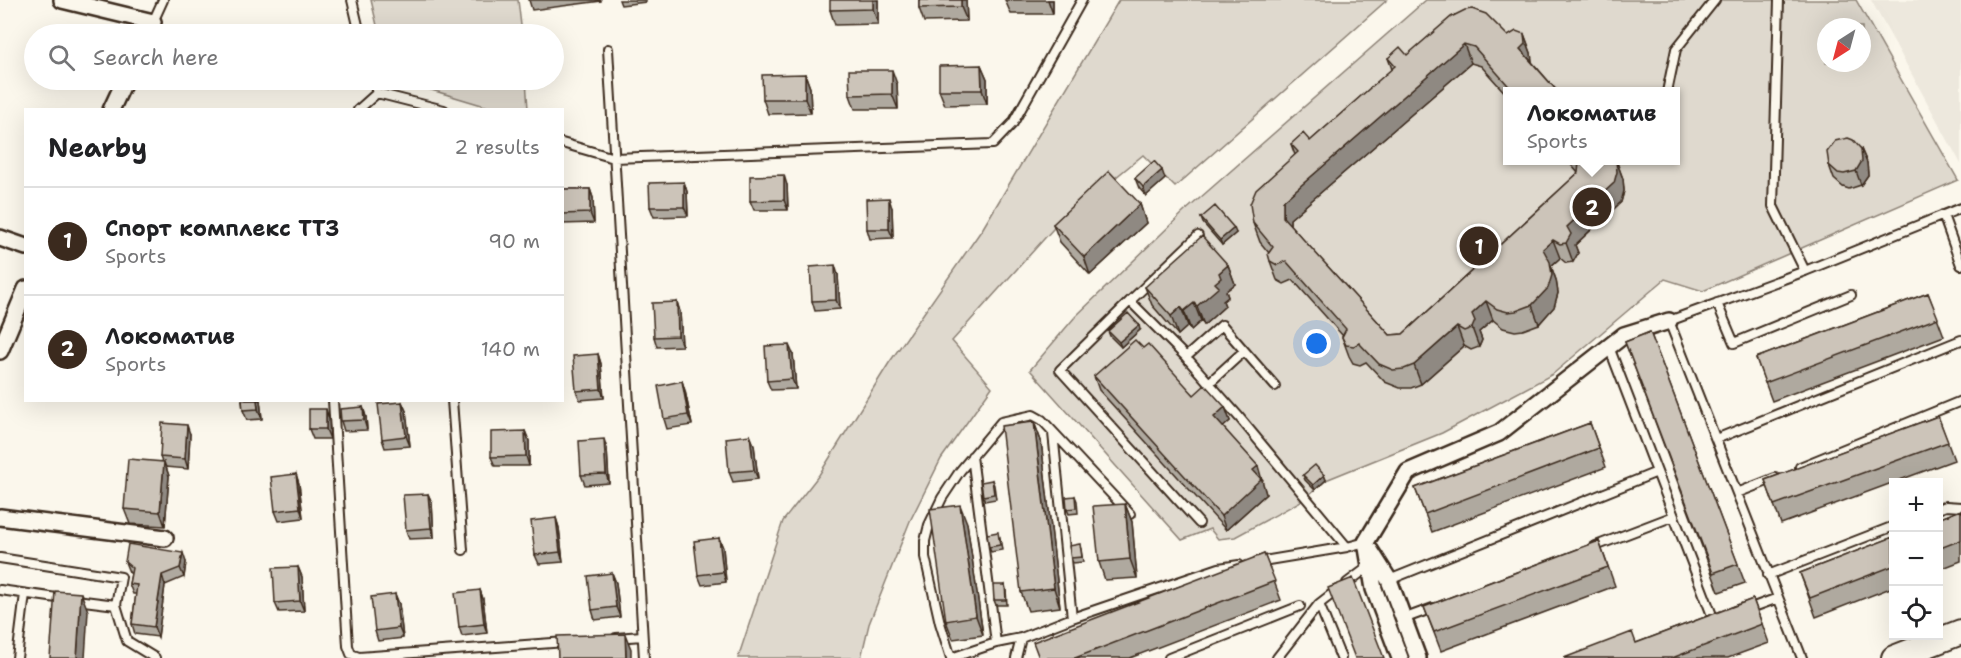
<!DOCTYPE html>
<meta charset="utf-8">
<style>
:root{--surface:#fff;--page:#f6f6f6;--text:#202124;--muted:#757577;--line:#e0e0e0;--accent:#3b2a1e}
body{margin:0;font-family:"Shantell Sans",sans-serif;background:var(--page);color:var(--text)}
.controls{position:absolute;right:18px;bottom:18px;display:grid;overflow:hidden;border-radius:0px;box-shadow:0 6px 24px #0002}
.controls button{width:54px;height:54px;display:grid;place-items:center;padding:0;border:0;border-bottom:2px solid var(--line);background:var(--surface);color:var(--text);font:30px sans-serif}
.compass{position:absolute;left:1817px;top:18px;width:54px;height:54px;border-radius:50%;background:var(--surface);box-shadow:0 6px 24px #0002;rotate:216deg}
.you{position:absolute;left:1317px;top:344px;width:21px;height:21px;margin:-15px;border:4px solid #fff;border-radius:50%;background:#1a73e8;box-shadow:0 0 0 9px #1a73e833}
.badge{display:grid;place-items:center;width:39px;height:39px;border-radius:50%;background:var(--accent);color:#fff;font-size:20px;font-weight:700}
.pin{position:absolute;translate:-50% -50%;border:3px solid #fff;box-shadow:0 2px 6px #0006}
.popup{position:absolute;left:1503px;top:87px;width:177px;height:78px;box-sizing:border-box;display:grid;place-content:center;border-radius:0px;background:var(--surface);filter:drop-shadow(0 2px 4px #0005);font-size:20px;white-space:nowrap;color:var(--muted)}
.popup b{font-size:22px;color:var(--text)}
.popup::after{content:'';position:absolute;left:50%;top:100%;margin-left:-12px;border:12px solid transparent;border-top-color:var(--surface)}
.list{margin:0;padding:0;list-style:none}
h2{display:flex;justify-content:space-between;align-items:center;height:78px;margin:0;padding:0 24px;font-size:26px}
h2 small{font-size:20px;font-weight:400;color:var(--muted)}
.list li{display:grid;grid-template-columns:39px 1fr auto;gap:18px;align-items:center;box-sizing:border-box;height:108px;padding:0 24px;border-top:2px solid var(--line)}
.list b{display:block;font-size:22px;white-space:nowrap}
.list p{margin:0;font-size:20px;white-space:nowrap;color:var(--muted)}
.list em{font-size:20px;font-style:normal;color:var(--muted)}
.icon{flex:none;width:33px;height:33px;fill:none;stroke:currentColor;stroke-width:2;stroke-linecap:round;stroke-linejoin:round}
.map{position:relative;flex:none;width:1961px;height:658px;overflow:hidden}
.search{position:absolute;background:var(--surface);box-shadow:0 6px 24px #0002;left:24px;top:24px;width:540px;height:66px;display:flex;align-items:center;gap:15px;box-sizing:border-box;padding:0 21px;border-radius:33px;color:var(--muted);font-size:22px}
.panel{position:absolute;background:var(--surface);box-shadow:0 6px 24px #0002;left:24px;top:108px;width:540px;height:294px;border-radius:0px}
.map>svg:first-child{display:block}
.built{fill:#ede8dd}
.green{fill:#dfd9ce;stroke:#8d8276;stroke-width:1.5;fill-rule:evenodd}
.lines{fill:none;stroke-linecap:round;stroke-linejoin:round}
.service-casing{stroke:#3b2a1e;stroke-width:12}
.minor-casing{stroke:#3b2a1e;stroke-width:20}
.primary-casing{stroke:#3b2a1e;stroke-width:28}
.service{stroke:#fbf7ec;stroke-width:8}
.minor{stroke:#fbf7ec;stroke-width:15}
.primary{stroke:#fbf7ec;stroke-width:24}
.wall{fill:#afa99f;stroke:#3b2a1e;stroke-width:1.5}
.shaded-wall{fill:#8f8982;stroke:#3b2a1e;stroke-width:1.5}
.building{fill:#ccc4b9;stroke:#3b2a1e;stroke-width:1.5}
</style>
<div class="map">
<svg width="1961" height="658" viewBox="0 0 1961 658">
<rect width="100%" height="100%" fill="#fbf7ec"/>
<filter id="ink" filterUnits="userSpaceOnUse"><feTurbulence type="fractalNoise" baseFrequency=".0167" numOctaves="2"/><feDisplacementMap in="SourceGraphic" scale="12" xChannelSelector="R" yChannelSelector="G"/><feConvolveMatrix kernelMatrix="1 2 1 2 8 2 1 2 1" color-interpolation-filters="sRGB"/></filter>
<g filter="url(#ink)">
<path class="built" d="M1871 0H1961V164Z"/>
<path class="green" d="M371 0H518L522 34H379Z
M1119 0H1387L1175 187 1143 155 1053 229 952 341 992 387 941 459 910 521 869 624 861 658H738L783 521 819 475 889 363 983 228Z
M1426 0H1856L1958 180 1703 291 1665 279 1553 374 1442 433 1326 480 1303 500 1235 537 1218 539 1210 529 1182 540 1030 370 1075 317 1184 212ZM1826 27H1862V63H1826ZM1508 92H1676V160H1508Z
M416 80H526L528 109H495L425 88Z"/>
<g class="lines">
<defs>
<path id="service" d="M352 0 360 34
M1779 0 1773 206 1805 271
M153 22 163 0
M608 49 644 658
M373 80 377 93
M1667 92 1676 49 1715 0
M377 93 444 110
M358 110 377 93
M562 143 614 158 993 144 1013 123 1082 0
M1943 215 1961 265
M1130 301 1198 236
M1717 303 1734 343 1851 295
M1609 347 1715 623
M1186 357 1130 301 1060 370 1199 523
M1209 383 1244 351
M1275 386 1222 325 1186 357 1239 417 1347 547
M333 400 348 646 351 654 359 657 566 642
M452 400 463 550
M1053 433 1072 618
M1716 439 1961 340
M972 456 996 643
M1800 467 1961 401
M1737 493 1775 478
M1938 509 1946 506 1961 507
M1593 547 1674 516
M0 558 121 577 116 605 127 641 155 658
M1257 562 1347 547 1366 542
M1768 575 1894 526
M1389 580 1657 472
M1347 583 1371 565
M0 590 64 599
M76 600 116 605
M1319 604 1341 658
M1748 609 1778 598
M1403 619 1433 608
M616 638 642 636
M17 658 25 594
M951 658 940 623 925 557V541L929 525 942 498 960 471 1001 422 1033 415 1042 420 1130 514 1119 515
M951 658 996 643 1021 638
M1016 658 1021 638 1072 618 1219 568 1239 565
M1169 658 1300 606
M1277 658 1319 604 1337 590
M1802 658 1669 321 1805 271 1961 208"/>
<path id="minor" d="M62 0 153 22 147 34
M111 110 125 80
M0 238 26 247
M0 351 26 289
M0 517 165 538
M1370 550 1389 580 1418 658
M1400 658 1374 589 1366 542 1408 472 1499 433 1624 335 1669 321"/>
<path id="primary" d="M1894 658 1961 632"/>
</defs>
<use href="#service" class="service-casing"/>
<use href="#minor" class="minor-casing"/>
<use href="#primary" class="primary-casing"/>
<use href="#service" class="service"/>
<use href="#minor" class="minor"/>
<use href="#primary" class="primary"/>
</g>
<path class="wall" d="M529 0H601V1L532 10Z
M619 0H646V2L621 5Z
M878 0V24L835 25 830 10Z
M919 0H966L967 21 924 22 919 8Z
M1005 0H1053V14H1011Z
M1524 34 1531 53 1532 62 1558 92H1508V96L1481 66 1471 63 1290 219V225L1390 335 1403 334 1578 173 1567 160H1616L1623 179 1624 191 1621 202 1575 245 1578 253 1573 262 1566 263 1560 258 1551 266 1556 280 1558 293 1554 307 1539 324 1523 330 1515 331 1503 328 1493 320 1479 332 1482 340 1479 347 1471 350 1464 346 1421 384 1411 388H1400L1385 382 1366 362 1360 365 1353 363 1349 356 1342 337 1343 336 1293 280 1284 284 1277 280 1270 261 1269 253 1260 242 1253 223 1295 155 1291 144 1310 141 1392 69 1388 58Z
M981 65 987 79V104L945 105 939 90Z
M805 74 810 88 811 113 768 114 763 99Z
M897 84 898 109H855L850 95Z
M1861 149 1867 163 1868 175 1861 185 1849 189 1843 187 1834 179 1829 165Z
M1135 178 1165 179 1146 196 1139 188Z
M684 182 687 192 688 216 654 217 650 207Z
M787 185 788 210H754L750 201Z
M562 189H590L593 198 594 223 562 224Z
M1140 204 1146 223 1090 275 1060 242 1053 224Z
M892 208 893 238 870 239 867 229Z
M1201 218 1236 233 1222 245 1203 223Z
M1228 265 1235 284 1226 291 1228 297 1223 301 1225 306 1204 325 1201 321 1191 330 1188 326 1178 335 1152 305 1145 287Z
M838 275 840 309 815 311 812 301Z
M1928 293 1944 336 1772 401 1756 358Z
M677 302 680 312 682 346 657 347 654 337Z
M1140 330 1121 347 1110 336 1108 331Z
M1650 332 1745 583 1719 592 1625 342Z
M1143 348 1194 395 1225 407 1230 421 1223 427 1263 480 1262 481 1266 494 1226 530 1099 390 1094 376Z
M598 354 601 364 604 398 580 400 576 391Z
M793 354 796 389 771 390 767 381Z
M682 381 685 391 692 425 667 429 664 419Z
M242 400H260L262 419 247 420 243 410Z
M402 402 406 411 410 446 385 448 382 439Z
M363 407 366 417 367 430 344 431 341 421Z
M1938 416 1954 460 1781 524 1765 480Z
M329 419 330 439H313L309 429Z
M1034 422 1041 441 1060 607 1028 611 1021 592Z
M1590 423 1606 467 1432 532 1415 488Z
M525 431 529 441V466H495L491 457Z
M190 434 188 469 166 467 169 476 165 526 130 524 124 509 162 462 160 457Z
M750 435 754 445 758 479 733 482 729 472Z
M607 449 609 483 585 485 581 475Z
M296 474 299 484 303 518 279 521 275 511Z
M1303 475H1324L1326 480 1315 490 1305 480Z
M992 480 994 485 996 499 985 501 983 496Z
M428 494 432 503 434 538 409 539 406 530Z
M1075 496 1077 501 1078 513 1069 514 1067 509Z
M1125 504 1132 522 1137 578 1105 580 1099 562Z
M1961 510V561L1938 570V519Z
M556 518 559 528 563 562 539 564 535 555Z
M967 523 983 635 953 639 946 621Z
M1000 537 1002 550 991 552 989 547Z
M1893 537V587L1816 617 1800 573Z
M719 538 723 548 726 582 702 585 698 575Z
M1599 541 1615 586 1441 651 1424 607Z
M1081 549 1083 562 1073 563 1071 558Z
M1264 554 1281 600 1130 658H1038Z
M125 562H186L184 577 165 585 158 637 135 634 132 624 136 594H133L129 584 131 574 129 572Z
M298 567 302 577 304 611 279 612 275 603Z
M612 573 616 583 620 617 595 620 592 610Z
M1005 585 1006 589 1007 605H996L994 600Z
M480 590 483 599 487 633 462 636 459 627Z
M395 594 399 604 403 638 378 641 375 631Z
M1753 599 1769 643 1728 658H1564L1636 643Z"/>
<path class="shaded-wall" d="M873 0H878V24L873 9Z
M961 0H966L967 21 961 7Z
M1048 0H1053V14Z
M1524 34 1531 53 1532 62 1520 49Z
M1464 44 1471 63 1290 219V236L1283 217V201Z
M981 65 987 79V104L982 90Z
M892 70 897 84 898 109 892 94Z
M805 74 810 88 811 113 805 99Z
M1861 149 1867 163 1868 175 1861 185 1856 171Z
M1616 160 1623 179 1624 191 1621 202 1575 245 1578 253 1573 262 1566 243 1567 227Z
M1162 170 1165 179 1146 196 1143 187Z
M784 175 787 185 788 210 784 200Z
M684 182 687 192 688 216 684 207Z
M590 189 593 198 594 223 590 213Z
M889 198 892 208 893 238 889 229Z
M1140 204 1146 223 1090 275 1084 257Z
M1234 228 1236 233 1222 245 1220 240Z
M1553 240 1560 258 1551 266 1556 280 1558 293 1554 307 1539 324 1532 305 1543 249Z
M835 265 838 275 840 309 836 300Z
M1228 265 1235 284 1226 291 1228 297 1223 301 1225 306 1204 325 1197 306 1215 283 1219 273Z
M1486 301 1493 320 1479 332 1482 340 1479 347 1472 328V314Z
M677 302 680 312 682 346 678 336Z
M1194 303 1201 321 1191 330 1184 311Z
M1181 307 1188 326 1178 335 1171 316Z
M1139 325 1140 330 1121 347 1119 342Z
M1457 327 1464 346 1421 384 1414 365Z
M789 345 793 354 796 389 792 379Z
M598 354 601 364 604 398 601 389Z
M682 381 685 391 692 425 688 415Z
M257 400H260L262 419 258 409Z
M402 402 406 411 410 446 406 436Z
M363 407 366 417 367 430 364 420Z
M1225 407 1230 421 1219 431 1214 417Z
M326 409 329 419 330 439 326 429Z
M1034 422 1041 441 1060 607 1054 588Z
M187 425 190 434 188 469 185 459Z
M525 431 529 441V466L526 456Z
M750 435 754 445 758 479 754 470Z
M604 439 607 449 609 483 606 474Z
M164 462 169 476 165 526 160 512Z
M1258 466 1266 494 1226 530 1221 516 1253 470Z
M296 474 299 484 303 518 300 508Z
M1324 475 1326 480 1315 490 1313 485Z
M428 494 432 503 434 538 431 528Z
M1125 504 1132 522 1137 578 1130 559Z
M960 505 967 523 983 635 976 616Z
M556 518 559 528 563 562 560 552Z
M719 538 723 548 726 582 723 572Z
M183 553 186 562 184 577 180 568Z
M298 567 302 577 304 611 300 601Z
M612 573 616 583 620 617 616 607Z
M162 575 165 585 158 637 154 627Z
M480 590 483 599 487 633 484 624Z
M81 593 88 611 85 658H77Z
M395 594 399 604 403 638 399 628Z
M625 634 631 649V658H626Z"/>
<path class="building" d="M830 0H873V9L830 10Z
M919 0H961V7L919 8Z
M1472 9 1486 14 1508 36 1516 31 1524 34 1525 44 1520 49 1558 92H1514L1474 47 1464 44 1283 201V217L1390 335 1403 334 1578 173 1579 162 1577 160H1616L1617 172 1614 183 1567 227 1571 234 1566 243 1560 244 1553 240 1543 249 1550 262 1552 275 1548 288 1532 305 1516 311 1508 312 1497 309 1486 301 1472 314 1475 321 1472 328 1464 331 1457 327 1414 365 1404 369 1393 370 1379 364 1359 343 1354 346 1346 345 1342 337 1346 329 1286 261 1277 265 1270 261 1268 254 1273 247 1253 223 1250 204 1256 190 1298 152 1291 144 1303 133 1310 141 1395 66 1388 58 1400 47 1407 55 1451 17 1465 10Z
M981 65 982 90H939V66Z
M849 70H892V94L850 95Z
M805 74V99H763L762 75Z
M1848 138 1853 140 1861 149 1862 161 1856 171 1844 174 1838 173 1829 165 1827 152 1835 141Z
M1154 161 1162 170 1143 187 1135 178Z
M1109 171 1140 204 1084 257 1053 224Z
M784 175V200L750 201V176Z
M684 182V207H650L649 183Z
M562 189H590V213L562 214Z
M889 198V229H867L866 199Z
M1215 206 1234 228 1220 240 1201 218Z
M1202 236 1228 265 1219 273 1221 278 1215 283 1219 287 1197 306 1194 303 1184 311 1181 307 1171 316 1145 287Z
M835 265 836 300 812 301 810 267Z
M1928 293 1938 318 1765 383 1756 358Z
M677 302 678 336 654 337 652 303Z
M1128 313 1139 325 1119 342 1108 331Z
M1650 332 1738 564 1713 573 1625 342Z
M1135 340 1143 348 1148 344 1194 395 1205 385 1225 407 1214 417 1258 466 1253 470 1261 479 1221 516 1094 376Z
M789 345 792 379 767 381 765 346Z
M598 354 601 389 576 391 573 356Z
M682 381 688 415 664 419 658 386Z
M242 400H257L258 409 243 410Z
M402 402 406 436 382 439 378 404Z
M363 407 364 420 341 421 340 409Z
M309 409H326V429H309Z
M1938 416 1948 442 1774 505 1765 480Z
M1034 422 1054 588 1021 592 1001 426Z
M162 423 187 425 185 459 160 457Z
M1590 423 1599 448 1425 514 1415 488Z
M525 431 526 456 491 457V432Z
M750 435 754 470 729 472 726 438Z
M604 439 606 474 581 475 579 441Z
M128 459 164 462 160 512 124 509Z
M1315 465 1324 475 1313 485 1303 475Z
M296 474 300 508 275 511 271 477Z
M992 480 994 494 983 496 981 482Z
M428 494 431 528 406 530 403 495Z
M1075 496 1076 508 1067 509 1066 497Z
M1125 504 1130 559 1099 562 1093 506Z
M960 505 976 616 946 621 930 509Z
M1961 510V540L1938 549V519Z
M556 518 560 552 535 555 531 521Z
M998 532 1000 545 989 547 987 534Z
M1893 537V566L1810 598 1800 573Z
M719 538 723 572 698 575 694 541Z
M1599 541 1608 567 1434 632 1424 607Z
M128 544 183 553 180 568 162 575 154 627 132 624 137 585 129 584 132 568 125 562Z
M1080 544 1082 557 1071 558 1069 546Z
M1264 554 1275 581 1075 658H1039L1033 642Z
M298 567 300 601 275 603 273 568Z
M612 573 616 607 592 610 588 576Z
M1353 578 1384 658H1355L1328 588Z
M993 585H1005L1006 600H994Z
M480 590 484 624 459 627 455 593Z
M55 591 81 593 77 658H50Z
M395 594 399 628 375 631 371 597Z
M1753 599 1762 624 1672 658H1564L1632 632 1636 643Z
M625 634 626 658H558L557 636Z"/>
</g>
</svg>
<div class="controls">
<button>+</button>
<button>−</button>
<button><svg class="icon" aria-label="locate" viewBox="0 0 24 24"><circle cx="12" cy="12" r="6"/><path d="M12 2v4M12 18v4M2 12h4M18 12h4"/></svg></button>
</div>
<svg class="compass" viewBox="-18 -18 36 36"><path d="M0-13l5 13h-10z" fill="#e53935"/><path d="M0 13l5-13h-10z" fill="#757577"/></svg>
<div class="you"></div>
<div class="pin badge" style="left:1479px;top:246px">1</div>
<div class="pin badge" style="left:1592px;top:207px">2</div>
<div class="popup"><b>Локоматив</b>Sports</div>
<div class="search"><svg class="icon" aria-label="search" viewBox="0 0 24 24"><circle cx="10" cy="10" r="6"/><path d="M15 15l6 6"/></svg>Search here</div>
<section class="panel">
<h2>Nearby<small>2 results</small></h2>
<ul class="list">
<li><span class="badge">1</span><div><b>Спорт комплекс ТТЗ</b><p>Sports</p></div><em>90 m</em></li>
<li><span class="badge">2</span><div><b>Локоматив</b><p>Sports</p></div><em>140 m</em></li>
</ul>
</section>
</div>
